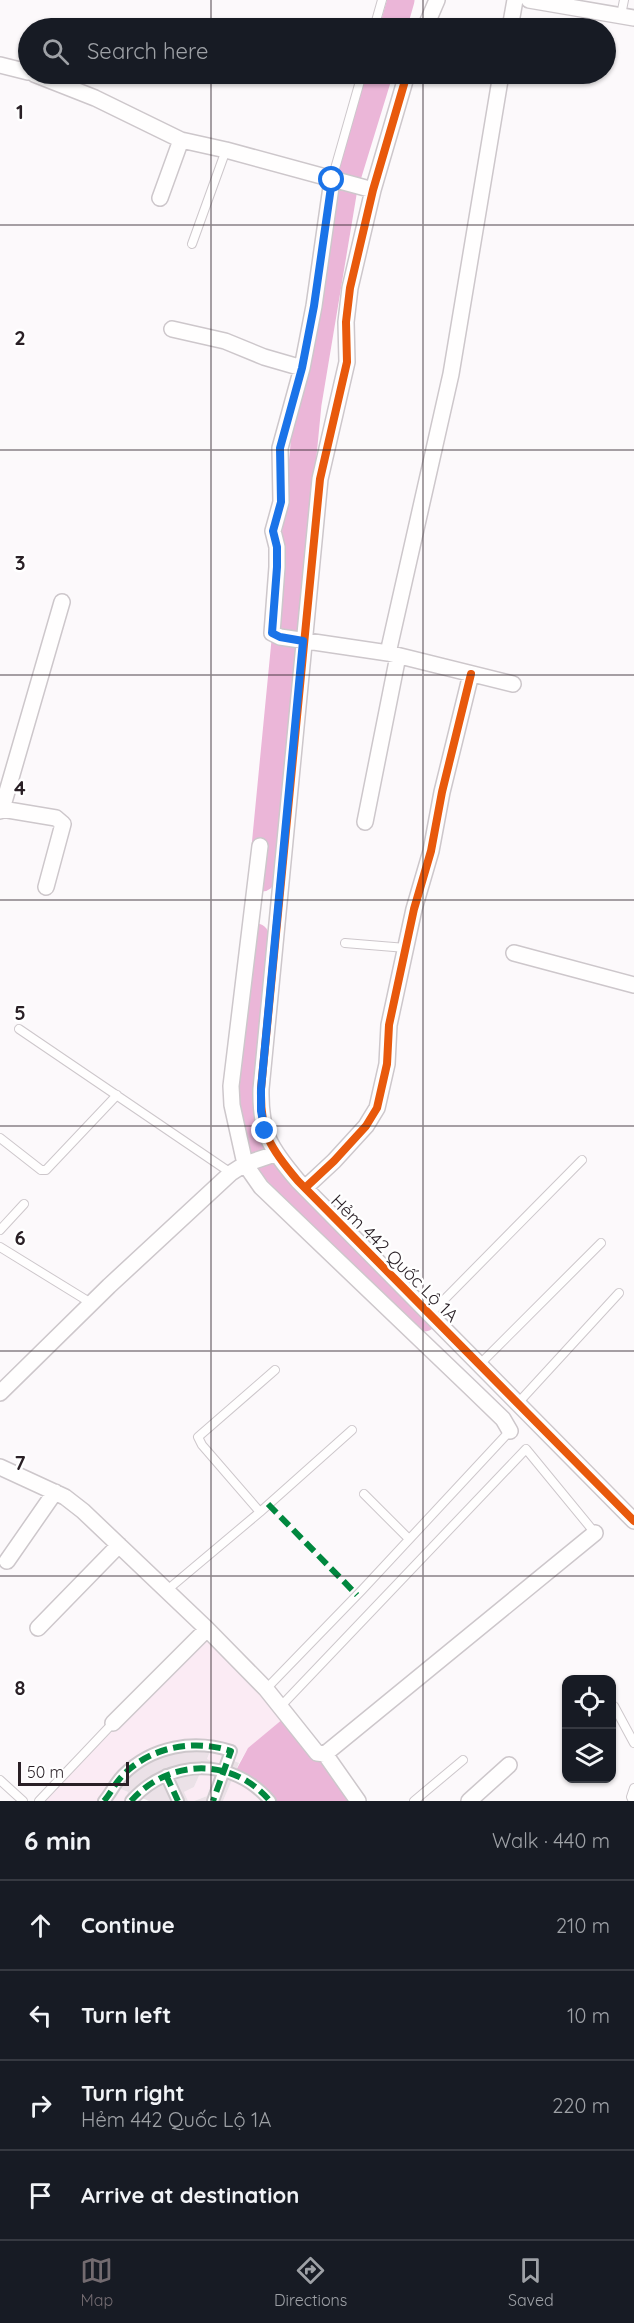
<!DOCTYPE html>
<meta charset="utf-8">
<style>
:root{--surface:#171b24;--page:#242831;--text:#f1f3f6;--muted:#9ea1a6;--line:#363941;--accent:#736b70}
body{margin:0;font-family:Quicksand,sans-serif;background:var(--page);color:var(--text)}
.controls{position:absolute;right:18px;bottom:18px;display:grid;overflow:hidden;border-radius:12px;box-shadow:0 2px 4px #0004}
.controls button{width:54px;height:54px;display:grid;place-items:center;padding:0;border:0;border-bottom:2px solid var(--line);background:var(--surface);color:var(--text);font:30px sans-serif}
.scale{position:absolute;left:18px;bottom:15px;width:111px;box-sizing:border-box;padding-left:6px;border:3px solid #291f25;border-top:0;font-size:16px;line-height:21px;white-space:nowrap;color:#291f25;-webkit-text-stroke:4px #fff;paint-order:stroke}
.stop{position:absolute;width:18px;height:18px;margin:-14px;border:4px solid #1a73e8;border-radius:50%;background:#fff}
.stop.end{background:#1a73e8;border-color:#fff;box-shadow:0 2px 6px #0008}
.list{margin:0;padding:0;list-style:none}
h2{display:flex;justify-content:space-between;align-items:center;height:78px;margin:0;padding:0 24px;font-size:26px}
h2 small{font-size:20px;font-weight:400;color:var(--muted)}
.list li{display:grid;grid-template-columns:39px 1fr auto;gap:18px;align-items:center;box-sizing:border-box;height:90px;padding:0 24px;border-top:2px solid var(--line)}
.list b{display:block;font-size:22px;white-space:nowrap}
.list p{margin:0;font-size:20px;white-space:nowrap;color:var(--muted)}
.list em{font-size:20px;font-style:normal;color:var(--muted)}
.icon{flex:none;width:33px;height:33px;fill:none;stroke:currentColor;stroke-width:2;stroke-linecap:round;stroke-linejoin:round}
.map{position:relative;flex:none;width:634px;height:1801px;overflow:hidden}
.search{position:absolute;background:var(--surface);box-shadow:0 2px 4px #0004;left:18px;right:18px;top:18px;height:66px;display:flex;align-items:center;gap:15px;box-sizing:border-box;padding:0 21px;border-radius:33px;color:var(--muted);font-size:22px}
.sheet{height:438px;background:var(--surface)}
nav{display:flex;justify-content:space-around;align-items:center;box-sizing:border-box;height:84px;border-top:2px solid var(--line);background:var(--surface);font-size:16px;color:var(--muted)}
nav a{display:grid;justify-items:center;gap:3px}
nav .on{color:var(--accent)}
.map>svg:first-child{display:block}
.green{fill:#fbebf4}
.water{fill:#ebb6d8}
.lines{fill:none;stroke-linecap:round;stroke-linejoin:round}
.river{stroke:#ebb6d8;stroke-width:27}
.building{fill:#ebe1e7}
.service-casing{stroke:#cdc7cb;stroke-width:10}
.pedestrian-casing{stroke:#cdc7cb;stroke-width:14}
.minor-casing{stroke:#cdc7cb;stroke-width:18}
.service{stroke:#fffefe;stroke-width:8}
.pedestrian{stroke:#fffefe;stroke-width:10}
.minor{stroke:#fffefe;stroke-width:15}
.quiet{stroke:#00873e;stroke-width:6;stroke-dasharray:12 6;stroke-linecap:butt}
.cycleway-casing{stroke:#fff;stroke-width:11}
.cycleway{stroke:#e8590c;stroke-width:8}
.route{stroke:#1a73e8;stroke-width:8}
.grid{fill:none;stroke:#291f25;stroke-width:1.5;stroke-opacity:0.55}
.labels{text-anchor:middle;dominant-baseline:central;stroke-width:5;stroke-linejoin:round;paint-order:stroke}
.street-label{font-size:18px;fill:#291f25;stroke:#fff}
.grid-label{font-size:20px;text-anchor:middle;font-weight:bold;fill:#291f25;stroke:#fff;stroke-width:5;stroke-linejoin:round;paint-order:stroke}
</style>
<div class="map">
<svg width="634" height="1801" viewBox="0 0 634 1801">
<rect width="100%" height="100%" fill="#fcf9fb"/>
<path class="green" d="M206 1634 284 1718 248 1748 239 1763 223 1756 219 1765 207 1759 213 1746 116 1787 128 1792 125 1801H44Z
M202 1769 215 1774 207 1796 194 1801H188L184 1792 194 1787Z
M234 1774 270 1801H223Z"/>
<path class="water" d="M284 1718 327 1764 352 1801H270L234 1774 248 1748Z"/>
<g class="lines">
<path class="river" d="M393 28 401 0
M262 878 308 404 344 188 379 74
M256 937 243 1071V1111L247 1134 266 1160 334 1231 424 1318"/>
</g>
<path class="building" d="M181 1749H211L207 1759 219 1765 223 1756 239 1763 223 1801H194L207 1796 215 1774 202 1769 194 1787 184 1792 188 1801H149L137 1796 135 1801H125L128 1792 116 1787 141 1764Z"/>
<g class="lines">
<defs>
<path id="service" d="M621 15 624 0
M374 28 382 0
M332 179 362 74
M192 244 226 150
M345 943 406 948
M19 1029 231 1173
M0 1138 41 1170H46L117 1095
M0 1230 24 1204
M0 1247 91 1303
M430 1314 582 1160
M480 1364 601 1243
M518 1403 619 1293
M364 1494 409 1539
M260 1512 202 1445 198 1437 275 1370
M166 1591 260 1512 352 1430
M266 1689 362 1590 510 1431
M281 1706 526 1449 595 1533
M614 1706 634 1743
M0 1780 23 1801
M39 1801 113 1723
M414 1801 463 1760
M633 1801 631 1797 634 1788"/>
<path id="pedestrian" d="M166 1775 178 1801
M104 1801C111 1793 115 1783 123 1775 152 1746 194 1739 231 1751L213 1801
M131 1801C169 1758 233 1757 270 1801"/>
<path id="minor" d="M529 0 634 18
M425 28 437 0
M510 28 515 0
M0 65 28 72
M34 74 95 98 181 140 226 150 373 190
M407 74 373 190 350 288 346 322 347 362 320 479 261 1089C260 1133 270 1148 298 1181L634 1521
M332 180 314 306 302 368 280 448 281 502 273 531 277 547V567L272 633 280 637 388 653 513 684
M160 198 181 140
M172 329 225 341 264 357 302 368
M388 653 451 374 501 74
M2 809 62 602
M0 811 2 809 56 818 63 824 46 887
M365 822 398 656
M260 846 231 1086 232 1105 245 1164 261 1187 472 1389 503 1419 510 1431
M514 953 634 985
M305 1188 334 1161 366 1126 377 1108 387 1064 389 1025 414 909 431 851 442 792 471 674
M0 1393 109 1286 231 1173 245 1164 275 1154
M0 1467 65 1497 83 1511 207 1629 266 1689 317 1753 325 1754 358 1801
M7 1561 55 1492
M38 1628 119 1545
M113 1723 207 1629
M325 1754 595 1533
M469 1801 509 1765"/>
</defs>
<use href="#service" class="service-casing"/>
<use href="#pedestrian" class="pedestrian-casing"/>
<use href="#minor" class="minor-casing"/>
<use href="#service" class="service"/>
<use href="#pedestrian" class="pedestrian"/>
<use href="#minor" class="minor"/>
<path class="quiet" d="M268 1504 357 1595
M166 1775 178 1801
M104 1801C111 1793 115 1783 123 1775 152 1746 194 1739 231 1751L213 1801
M131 1801C169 1758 233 1757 270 1801"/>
<defs>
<path id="cycleway" d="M407 74 373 190 350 288 346 322 347 362 320 479 261 1089C260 1133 270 1148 298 1181L634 1521
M305 1188 334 1161 366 1126 377 1108 387 1064 389 1025 414 909 431 851 442 792 471 674"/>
</defs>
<use href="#cycleway" class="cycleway-casing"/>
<use href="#cycleway" class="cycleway"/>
</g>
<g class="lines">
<path class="route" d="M265 1131 261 1111V1089L303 641 280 637 272 633 277 567V547L273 531 281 502 280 448 302 368 314 306 332 180"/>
</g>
<path class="grid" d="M211 0V28M423 0V28M211 74V1801M423 74V1801M0 225H634M0 450H634M0 675H634M0 900H634M0 1126H634M0 1351H634M0 1576H634"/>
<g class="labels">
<g class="street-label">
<text transform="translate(395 1258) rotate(45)">Hẻm 442 Quốc Lộ 1A</text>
</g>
</g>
<g class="grid-label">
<text x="20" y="119">1</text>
<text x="20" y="345">2</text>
<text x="20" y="570">3</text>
<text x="20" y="795">4</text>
<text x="20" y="1020">5</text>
<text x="20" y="1245">6</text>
<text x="20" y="1470">7</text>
<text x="20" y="1695">8</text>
</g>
</svg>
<div class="controls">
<button><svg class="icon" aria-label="locate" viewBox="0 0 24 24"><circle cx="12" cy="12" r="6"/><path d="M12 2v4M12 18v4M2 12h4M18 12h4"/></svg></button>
<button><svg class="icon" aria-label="layers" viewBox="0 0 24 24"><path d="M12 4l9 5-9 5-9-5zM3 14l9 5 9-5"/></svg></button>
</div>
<div class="scale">50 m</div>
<div class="stop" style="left:332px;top:180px"></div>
<div class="stop end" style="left:265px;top:1131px"></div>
<div class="search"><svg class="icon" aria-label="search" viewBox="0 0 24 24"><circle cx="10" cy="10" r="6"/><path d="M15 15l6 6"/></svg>Search here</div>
</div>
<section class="sheet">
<h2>6 min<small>Walk · 440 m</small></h2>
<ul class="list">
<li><svg class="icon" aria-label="ahead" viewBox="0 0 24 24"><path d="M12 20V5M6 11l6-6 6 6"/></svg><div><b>Continue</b></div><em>210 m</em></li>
<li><svg class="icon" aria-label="left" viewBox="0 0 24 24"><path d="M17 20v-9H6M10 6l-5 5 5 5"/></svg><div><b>Turn left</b></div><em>10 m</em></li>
<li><svg class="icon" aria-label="right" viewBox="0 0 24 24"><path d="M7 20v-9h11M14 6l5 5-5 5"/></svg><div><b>Turn right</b><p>Hẻm 442 Quốc Lộ 1A</p></div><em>220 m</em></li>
<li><svg class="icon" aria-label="arrive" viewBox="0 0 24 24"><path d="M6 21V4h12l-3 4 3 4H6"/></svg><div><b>Arrive at destination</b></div></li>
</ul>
</section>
<nav>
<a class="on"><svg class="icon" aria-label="map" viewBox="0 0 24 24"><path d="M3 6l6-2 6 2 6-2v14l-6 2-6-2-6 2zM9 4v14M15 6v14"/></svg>Map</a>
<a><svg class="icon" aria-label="directions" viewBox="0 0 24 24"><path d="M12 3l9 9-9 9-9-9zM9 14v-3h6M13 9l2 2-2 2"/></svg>Directions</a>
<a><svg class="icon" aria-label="saved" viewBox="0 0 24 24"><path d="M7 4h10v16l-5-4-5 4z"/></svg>Saved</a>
</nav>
